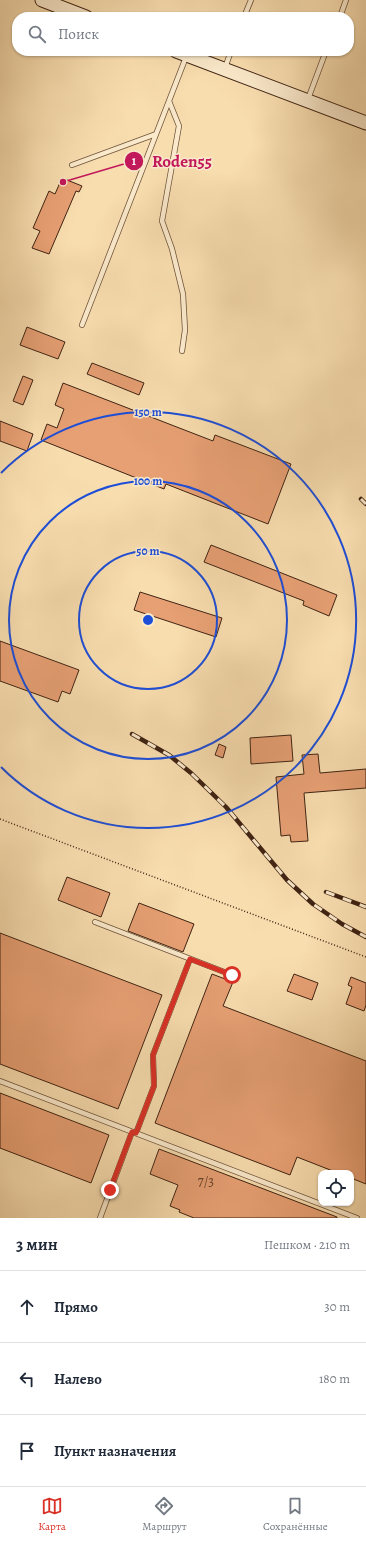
<!DOCTYPE html>
<html lang="ru">
<meta charset="utf-8">
<style>
:root{--surface:#fff;--page:#f6f6f7;--text:#1f2937;--muted:#747a83;--line:#e0e1e3;--accent:#d93025}
body{margin:0;font-family:Alegreya,serif;background:var(--page);color:var(--text)}
.controls{position:absolute;right:12px;bottom:12px;display:grid;overflow:hidden;border-radius:8px;box-shadow:0 1px 3px #0004}
.controls button{width:36px;height:36px;display:grid;place-items:center;padding:0;border:0;border-bottom:1px solid var(--line);background:var(--surface);color:var(--text);font:20px sans-serif}
.stop{position:absolute;width:12px;height:12px;margin:-9px;border:3px solid #d93025;border-radius:50%;background:#fff}
.stop.end{background:#d93025;border-color:#fff;box-shadow:0 1px 4px #0008}
.list{margin:0;padding:0;list-style:none}
h2{display:flex;justify-content:space-between;align-items:center;height:52px;margin:0;padding:0 16px;font-size:17px}
h2 small{font-size:13px;font-weight:400;color:var(--muted)}
.list li{display:grid;grid-template-columns:26px 1fr auto;gap:12px;align-items:center;box-sizing:border-box;height:72px;padding:0 16px;border-top:1px solid var(--line)}
.list b{display:block;font-size:15px;white-space:nowrap}
.list em{font-size:13px;font-style:normal;color:var(--muted)}
.icon{flex:none;width:22px;height:22px;fill:none;stroke:currentColor;stroke-width:2;stroke-linecap:round;stroke-linejoin:round}
.map{position:relative;flex:none;width:366px;height:1218px;overflow:hidden}
.search{position:absolute;background:var(--surface);box-shadow:0 1px 3px #0004;left:12px;right:12px;top:12px;height:44px;display:flex;align-items:center;gap:10px;box-sizing:border-box;padding:0 14px;border-radius:16px;color:var(--muted);font-size:15px}
.sheet{height:268px;background:var(--surface)}
nav{display:flex;justify-content:space-around;align-items:center;box-sizing:border-box;height:56px;border-top:1px solid var(--line);background:var(--surface);font-size:11px;color:var(--muted)}
nav a{display:grid;justify-items:center;gap:2px}
nav .on{color:var(--accent)}
.map>svg:first-child{display:block}
.building{fill:#e7a074;stroke:#3f2313}
.lines{fill:none;stroke-linecap:round;stroke-linejoin:round}
.lane-casing{stroke:#6d523a;stroke-width:6}
.secondary-casing{stroke:#3f2313;stroke-width:15}
.path{stroke:#3f2313;stroke-width:1.5;stroke-dasharray:1 2;stroke-linecap:butt}
.lane{stroke:#fae9cb;stroke-width:4.5}
.secondary{stroke:#fae9cb;stroke-width:13}
.rail-casing{stroke:#3f2313;stroke-width:4.5}
.rail{stroke:#fae9cb;stroke-width:3;stroke-dasharray:9;stroke-linecap:butt}
.route{stroke:#d93025;stroke-width:5}
.ring{fill:none;stroke:#1d4ed8;stroke-width:2}
.labels{text-anchor:middle;dominant-baseline:central;stroke-width:3;stroke-linejoin:round;paint-order:stroke}
.number-label{font-size:14px;fill:#69422b}
.centre{fill:#1d4ed8;stroke:#fae9cb;stroke-width:2}
.ring-label{font-size:12px;text-anchor:middle;font-weight:bold;fill:#1d4ed8;stroke:#fae9cb;stroke-width:3;stroke-linejoin:round;paint-order:stroke}
.leader{fill:none;stroke:#c2185b;stroke-width:1.5}
.callout-dot{fill:#c2185b;stroke:#fae9cb;stroke-width:1.5}
.mark-label{font-size:12px;text-anchor:middle;font-weight:bold;fill:#fff}
.callout-label{font-size:17px;text-anchor:middle;font-weight:bold;fill:#c2185b;stroke:#fae9cb;stroke-width:3;stroke-linejoin:round;paint-order:stroke}
</style>
<div class="map">
<svg width="366" height="1218" viewBox="0 0 366 1218">
<rect width="100%" height="100%" fill="#f8ddaf"/>
<filter id="stains"><feTurbulence type="fractalNoise" baseFrequency=".005" numOctaves="4"/><feColorMatrix values="0 0 0 0 .2 0 0 0 0 .09 0 0 0 0 .02 0 0 0 .5 -.17"/></filter>
<radialGradient id="worn" r=".72"><stop offset=".6" stop-color="#630" stop-opacity="0"/><stop offset="1" stop-color="#630" stop-opacity=".3"/></radialGradient>
<path class="building" d="M62 178 82 186 79 192 76 191 49 254 32 248 40 231 33 228 49 191 55 194Z
M27 327 65 342 58 359 20 345Z
M92 363 144 383 139 395 87 374Z
M23 376 33 380 23 405 13 401Z
M63 383 213 441 215 435 291 464 268 524 166 484 164 489 41 440 47 424 57 428 64 409 55 405Z
M0 421 33 434 27 451 0 441Z
M211 545 337 595 329 616 303 605 304 601 204 562Z
M140 592 222 618 216 637 134 610Z
M0 641 79 670 70 694 62 691 58 702 0 681Z
M291 735 293 761 251 764 250 738Z
M219 744 226 747 223 758 215 755Z
M318 754 320 773 366 769V788L304 793 308 841 291 842 290 835 281 836 276 777 304 774 302 755Z
M67 877 110 893 101 917 58 900Z
M139 903 194 924 183 952 128 931Z
M0 933 162 995 118 1109 0 1064Z
M212 974 233 982 223 1006 366 1061V1184L351 1178V1173H338L297 1157 290 1175 155 1123Z
M294 974 318 983 312 1000 287 991Z
M351 977 366 983V1005L364 1011 346 1004 352 987 348 985Z
M0 1093 109 1135 91 1183 0 1148Z
M159 1149 337 1217V1218H194L179 1212 180 1210 170 1206 178 1185 150 1174Z"/>
<g class="lines">
<defs>
<path id="lane" d="M244 17 251 0
M340 17 346 0
M225 68 231 51
M308 99 326 51
M169 101 179 126 162 221 172 249 183 294 185 330 182 351
M72 165 156 134
M82 325 186 57
M95 922 232 975
M0 1081 357 1218
M136 1133 154 1086 153 1055 190 959
M100 1218 132 1132"/>
<path id="secondary" d="M42 0 86 17
M176 51 366 123"/>
</defs>
<use href="#lane" class="lane-casing"/>
<use href="#secondary" class="secondary-casing"/>
<path class="path" d="M0 819 366 957"/>
<use href="#lane" class="lane"/>
<use href="#secondary" class="secondary"/>
<defs>
<path id="rail" d="M361 499 366 504
M132 734 169 755 191 773 226 807 287 880 313 904 342 924 366 937
M326 892 366 907"/>
</defs>
<use href="#rail" class="rail-casing"/>
<use href="#rail" class="rail"/>
</g>
<g class="lines">
<path class="route" d="M110 1190 132 1132 136 1133 154 1086 153 1055 190 959 232 975"/>
</g>
<g class="ring">
<circle cx="148" cy="620" r="69"/>
<circle cx="148" cy="620" r="139"/>
<path d="M1 473A208 208 0 1 1 1 767"/>
</g>
<g class="labels">
<g class="number-label">
<text x="206" y="1181">7/3</text>
</g>
</g>
<circle cx="148" cy="620" r="6" class="centre"/>
<g class="ring-label">
<text x="148" y="416">150 m</text>
<text x="148" y="485">100 m</text>
<text x="148" y="555">50 m</text>
</g>
<path class="leader" d="M63 182L134 161"/>
<g class="callout-dot">
<circle cx="63" cy="182" r="4"/>
<circle cx="134" cy="161" r="10"/>
</g>
<g class="mark-label">
<text x="134" y="165">1</text>
</g>
<g class="callout-label">
<text x="182" y="167">Roden55</text>
</g>
<rect width="100%" height="100%" filter="url(#stains)"/>
<rect width="100%" height="100%" fill="url(#worn)"/>
</svg>
<div class="controls">
<button><svg class="icon" aria-label="locate" viewBox="0 0 24 24"><circle cx="12" cy="12" r="6"/><path d="M12 2v4M12 18v4M2 12h4M18 12h4"/></svg></button>
</div>
<div class="stop" style="left:232px;top:975px"></div>
<div class="stop end" style="left:110px;top:1190px"></div>
<div class="search"><svg class="icon" aria-label="search" viewBox="0 0 24 24"><circle cx="10" cy="10" r="6"/><path d="M15 15l6 6"/></svg>Поиск</div>
</div>
<section class="sheet">
<h2>3 мин<small>Пешком · 210 m</small></h2>
<ul class="list">
<li><svg class="icon" aria-label="ahead" viewBox="0 0 24 24"><path d="M12 20V5M6 11l6-6 6 6"/></svg><div><b>Прямо</b></div><em>30 m</em></li>
<li><svg class="icon" aria-label="left" viewBox="0 0 24 24"><path d="M17 20v-9H6M10 6l-5 5 5 5"/></svg><div><b>Налево</b></div><em>180 m</em></li>
<li><svg class="icon" aria-label="arrive" viewBox="0 0 24 24"><path d="M6 21V4h12l-3 4 3 4H6"/></svg><div><b>Пункт назначения</b></div></li>
</ul>
</section>
<nav>
<a class="on"><svg class="icon" aria-label="map" viewBox="0 0 24 24"><path d="M3 6l6-2 6 2 6-2v14l-6 2-6-2-6 2zM9 4v14M15 6v14"/></svg>Карта</a>
<a><svg class="icon" aria-label="directions" viewBox="0 0 24 24"><path d="M12 3l9 9-9 9-9-9zM9 14v-3h6M13 9l2 2-2 2"/></svg>Маршрут</a>
<a><svg class="icon" aria-label="saved" viewBox="0 0 24 24"><path d="M7 4h10v16l-5-4-5 4z"/></svg>Сохранённые</a>
</nav>
